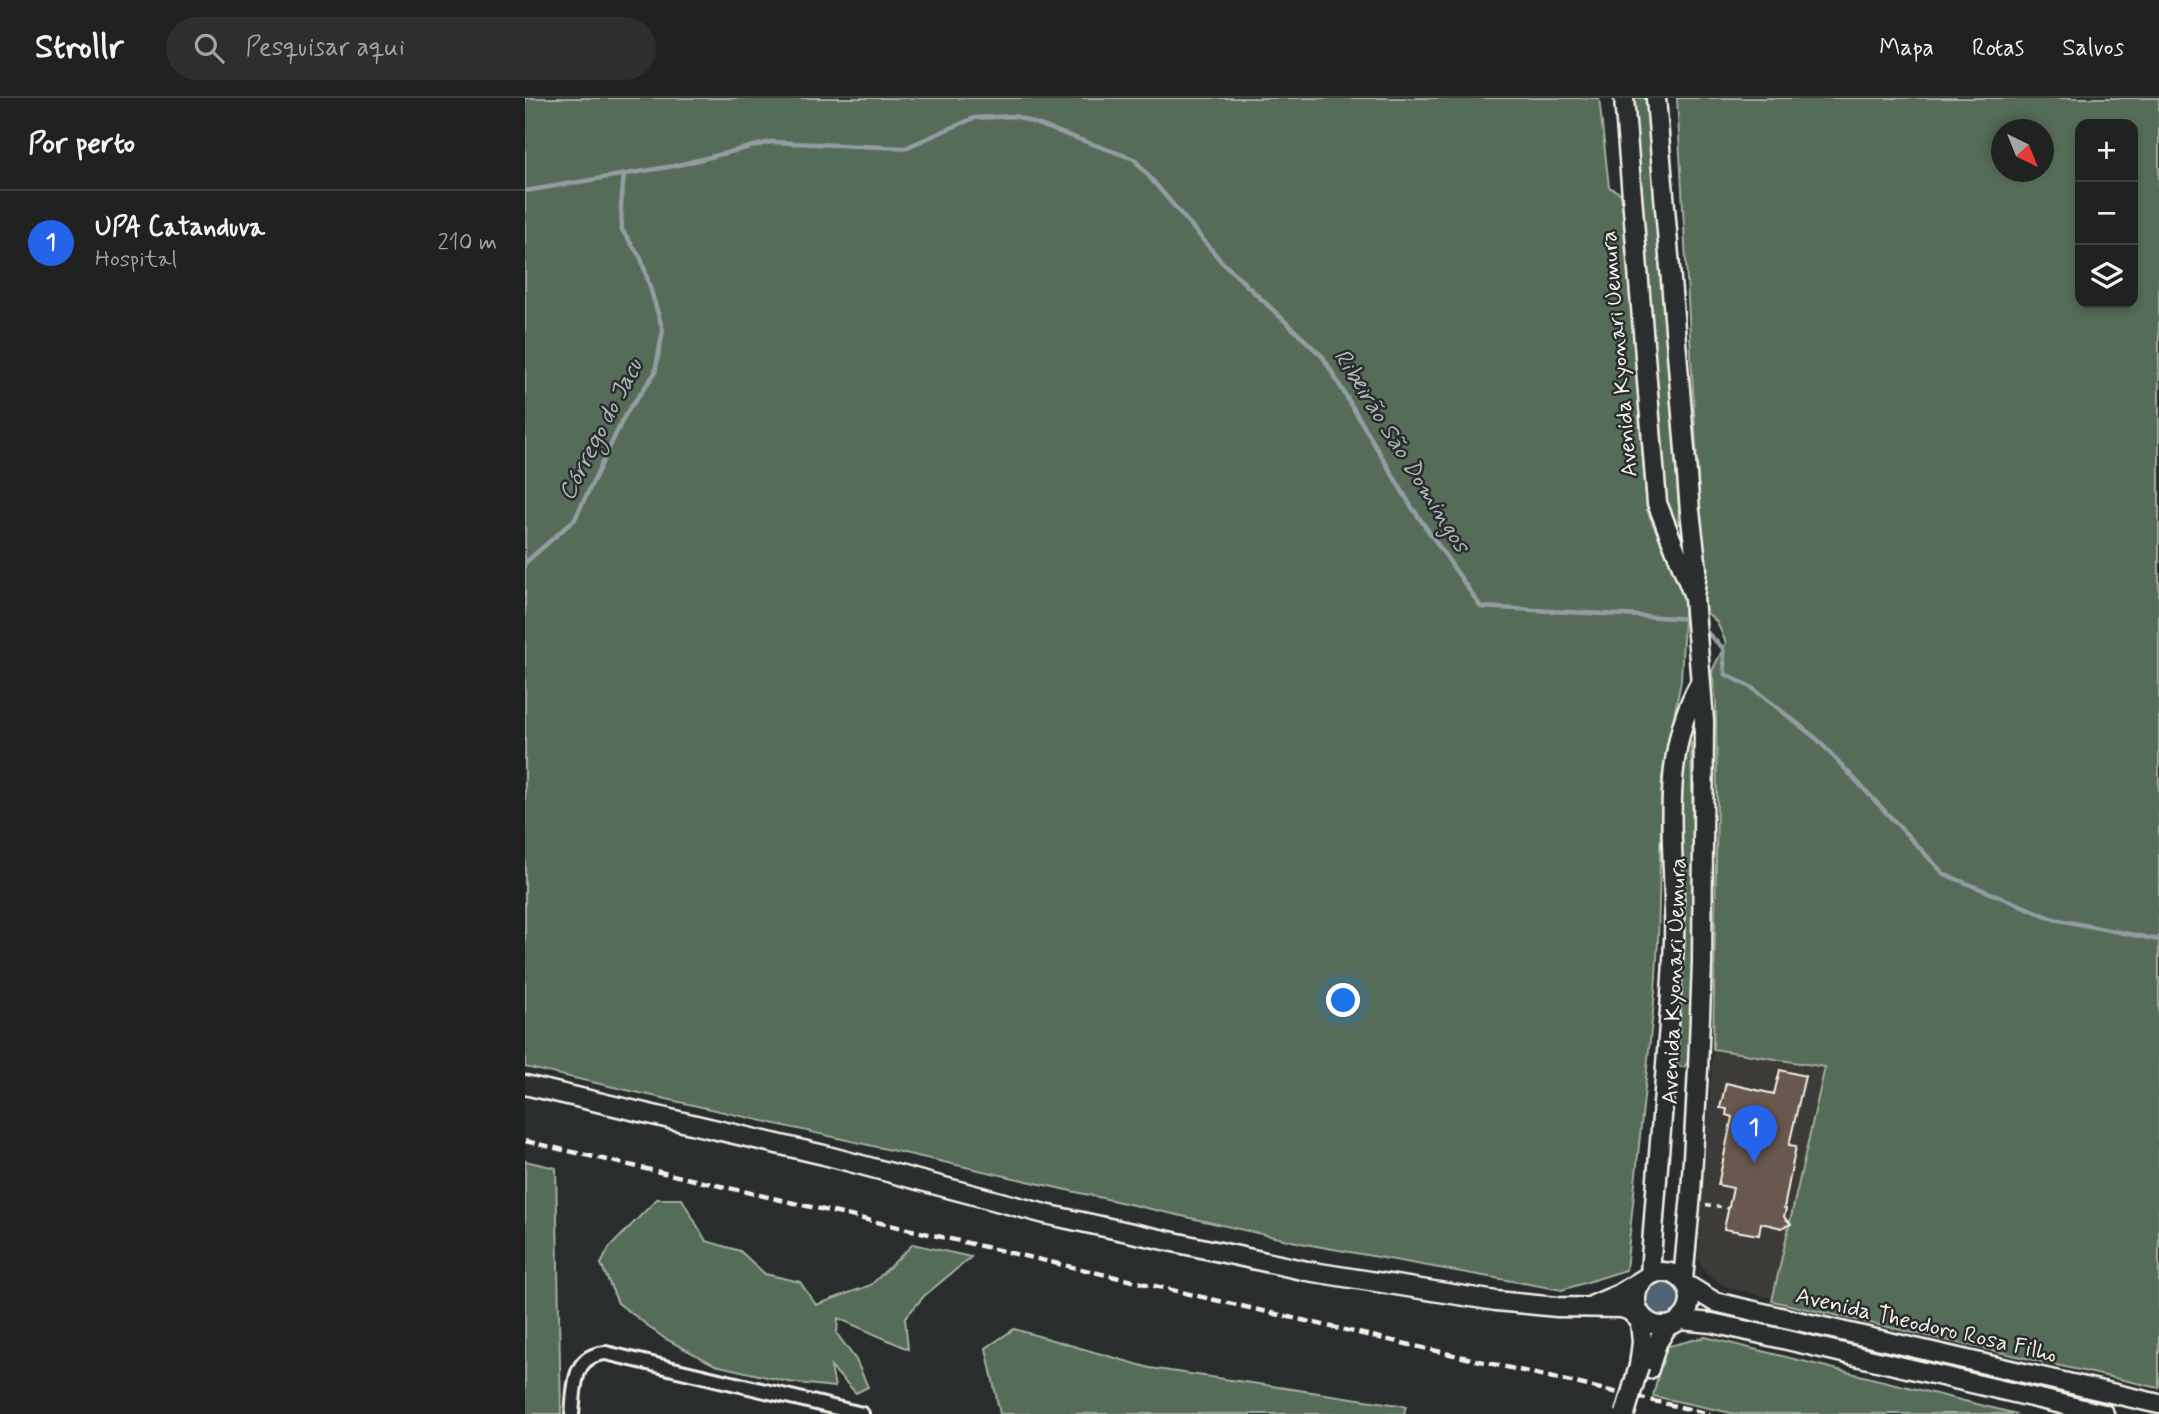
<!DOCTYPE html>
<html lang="pt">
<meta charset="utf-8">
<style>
:root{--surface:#202222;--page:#2d2f2f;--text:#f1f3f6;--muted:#a2a4a5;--line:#3d3f40;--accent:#2563eb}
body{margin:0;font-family:Mynerve,sans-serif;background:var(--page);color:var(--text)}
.controls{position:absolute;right:21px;top:21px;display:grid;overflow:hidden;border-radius:14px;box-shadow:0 4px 10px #0003}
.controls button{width:63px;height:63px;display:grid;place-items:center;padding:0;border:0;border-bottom:2px solid var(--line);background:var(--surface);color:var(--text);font:35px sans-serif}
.compass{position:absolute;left:1466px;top:21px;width:63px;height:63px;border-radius:50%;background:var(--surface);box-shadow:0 4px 10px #0003;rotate:137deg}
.you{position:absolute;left:819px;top:903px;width:24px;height:24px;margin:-18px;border:5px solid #fff;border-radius:50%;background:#1a73e8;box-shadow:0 0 0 10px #1a73e833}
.badge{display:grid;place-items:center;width:46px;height:46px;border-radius:50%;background:var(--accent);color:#fff;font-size:23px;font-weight:700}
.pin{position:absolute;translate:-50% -58px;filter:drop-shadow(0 2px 4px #0008)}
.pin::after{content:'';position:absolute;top:37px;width:24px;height:21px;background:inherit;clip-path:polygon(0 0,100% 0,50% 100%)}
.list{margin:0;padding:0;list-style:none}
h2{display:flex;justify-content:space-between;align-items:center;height:91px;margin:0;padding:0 28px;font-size:30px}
h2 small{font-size:23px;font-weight:400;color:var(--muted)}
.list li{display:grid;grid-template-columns:46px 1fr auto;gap:21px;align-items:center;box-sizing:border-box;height:105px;padding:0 28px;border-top:2px solid var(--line)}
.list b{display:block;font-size:26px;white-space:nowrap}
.list p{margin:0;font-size:23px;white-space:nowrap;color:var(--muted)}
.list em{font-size:23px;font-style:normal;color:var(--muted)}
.icon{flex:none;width:38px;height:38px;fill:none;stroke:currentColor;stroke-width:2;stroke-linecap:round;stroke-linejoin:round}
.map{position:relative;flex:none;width:1634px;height:1316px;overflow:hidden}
header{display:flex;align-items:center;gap:42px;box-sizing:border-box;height:98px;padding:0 35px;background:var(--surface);border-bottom:2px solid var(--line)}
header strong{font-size:33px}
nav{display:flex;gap:38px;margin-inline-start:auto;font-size:24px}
.search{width:490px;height:63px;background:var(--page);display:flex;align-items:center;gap:18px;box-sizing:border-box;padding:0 24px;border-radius:38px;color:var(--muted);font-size:26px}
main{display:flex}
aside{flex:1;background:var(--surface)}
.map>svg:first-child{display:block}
.built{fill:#3c3a38}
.green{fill:#556c58;stroke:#a4aea0;stroke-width:2;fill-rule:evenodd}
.water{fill:#506474;stroke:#929ca2;stroke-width:2}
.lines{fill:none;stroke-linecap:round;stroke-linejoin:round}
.stream{stroke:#929ca2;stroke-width:4.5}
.building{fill:#67584e;stroke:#f4f1e8;stroke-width:2}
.street-casing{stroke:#f4f1e8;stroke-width:18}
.secondary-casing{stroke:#f4f1e8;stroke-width:23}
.path{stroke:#f4f1e8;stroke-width:2.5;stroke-dasharray:5 5;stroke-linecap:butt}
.street{stroke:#2a2d2e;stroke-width:12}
.secondary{stroke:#2a2d2e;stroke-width:18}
.rail{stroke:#f4f1e8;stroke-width:4.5;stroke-dasharray:10 5;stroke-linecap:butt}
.secondary-bridge-casing{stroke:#f4f1e8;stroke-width:23;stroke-linecap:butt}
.secondary-bridge{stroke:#2a2d2e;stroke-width:18}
.labels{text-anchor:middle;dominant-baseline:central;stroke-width:5;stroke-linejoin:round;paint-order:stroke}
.street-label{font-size:23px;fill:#f4f1e8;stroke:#2a2d2e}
.water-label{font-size:24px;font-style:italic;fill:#b2b9ba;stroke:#2a2d2e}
</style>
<header>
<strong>Strollr</strong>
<div class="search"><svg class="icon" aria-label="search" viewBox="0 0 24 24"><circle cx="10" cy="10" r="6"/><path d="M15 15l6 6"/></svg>Pesquisar aqui</div>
<nav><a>Mapa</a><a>Rotas</a><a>Salvos</a></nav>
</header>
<main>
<aside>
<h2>Por perto<small></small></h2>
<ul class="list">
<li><span class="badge">1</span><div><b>UPA Catanduva</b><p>Hospital</p></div><em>210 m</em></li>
</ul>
</aside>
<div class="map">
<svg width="1634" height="1316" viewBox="0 0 1634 1316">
<rect width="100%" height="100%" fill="#2a2d2e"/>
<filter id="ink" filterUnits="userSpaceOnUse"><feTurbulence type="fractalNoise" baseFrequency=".0143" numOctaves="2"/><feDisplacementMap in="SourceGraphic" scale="14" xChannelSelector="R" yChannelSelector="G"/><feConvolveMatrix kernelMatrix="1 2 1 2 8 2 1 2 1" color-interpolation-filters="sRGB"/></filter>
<g filter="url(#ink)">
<path class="built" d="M1188 951 1300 969 1247 1200 1204 1190 1181 1176 1173 1161Z"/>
<path class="green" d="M0 0H1074L1084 89 1097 96 1122 412 1160 500 1156 583 1137 679 1133 844 1130 894 1101 1172 1037 1192 780 1146 0 969Z
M1107 0H1122L1154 410 1153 426 1149 429 1139 406Z
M1152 0H1634V1290L1247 1203 1300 969 1188 951 1192 701 1191 604 1187 573 1201 545 1192 524 1180 513ZM1555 26H1608V205H1555ZM1476 32H1518V74H1476Z
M1163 636 1166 646 1170 827 1168 898 1163 964 1159 969H1155L1151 966 1150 960 1153 686Z
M0 1063 31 1070 36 1316H0Z
M132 1101H157L181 1143 215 1153 240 1176 275 1184 291 1207 346 1187 388 1146 446 1159 399 1198 380 1220 383 1251 313 1220 312 1236 331 1262 343 1289 331 1295 306 1269 310 1289 264 1284 190 1267 139 1240 93 1205 76 1166 84 1150Z
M489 1231 625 1270 881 1308 879 1316H475L461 1250Z
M1180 1239 1492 1316H1211L1128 1298 1140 1249Z"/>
<path class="water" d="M1120 1203a18 18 0 1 1 36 0a18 18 0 1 1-36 0Z"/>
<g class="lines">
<path class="stream" d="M0 93 149 68 245 44 380 50 449 20 490 18 609 61 697 164 798 259 886 408 956 509 1168 521
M0 465 50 421 100 317 130 275 138 232 116 160 97 132 96 108 99 77
M1176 529 1198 550 1200 576 1226 589 1292 641 1419 776 1529 821 1634 842"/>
</g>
<path class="building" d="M1255 972 1280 978 1264 1047 1271 1048 1259 1110 1261 1111 1259 1119 1266 1126 1257 1130 1236 1125 1234 1137 1199 1131 1208 1090 1193 1087 1207 1019 1201 1017 1202 1011 1195 1010 1201 985 1249 996Z"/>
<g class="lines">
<defs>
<path id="street" d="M47 1316C50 1289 47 1257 81 1255L337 1316"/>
<path id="secondary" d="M1099 0 1132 405 1168 496
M1131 0 1165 413 1172 471 1169 500 1179 623 1177 865 1173 971 1166 1096 1158 1182
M0 987 299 1057 520 1116 782 1173 971 1203 1032 1209 1097 1210 1105 1213 1115 1223
M1111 1201a27 27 0 1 1 54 0a27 27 0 1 1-54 0Z
M1162 1187 1190 1204 1634 1306
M1068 1207 1094 1196 1125 1177C1132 1066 1144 954 1149 842 1152 757 1131 663 1175 585
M1114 1215 1117 1244 1114 1268
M1156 1222 1187 1225 1232 1235 1579 1316
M1124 1271 1132 1245 1142 1229"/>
</defs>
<use href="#street" class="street-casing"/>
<use href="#secondary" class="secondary-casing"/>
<path class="path" d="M1181 1107 1203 1110"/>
<use href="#street" class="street"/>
<use href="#secondary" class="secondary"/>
<path class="rail" d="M0 1043 1185 1316"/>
<defs>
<path id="secondary-bridge" d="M1100 1316 1114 1268"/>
</defs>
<use href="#secondary-bridge" class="secondary-bridge-casing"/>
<use href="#secondary-bridge" class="secondary-bridge"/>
</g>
</g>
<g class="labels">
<g class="street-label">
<text transform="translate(1095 256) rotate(-95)">Avenida Kyonari Uemura</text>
<text transform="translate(1150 883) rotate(-88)">Avenida Kyonari Uemura</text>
<text transform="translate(1401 1228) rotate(13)">Avenida Theodoro Rosa Filho</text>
</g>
<g class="water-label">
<text transform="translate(76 332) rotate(-63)">Córrego do Jacu</text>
<text transform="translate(876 353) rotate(58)">Ribeirão São Domingos</text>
</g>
</g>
</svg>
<div class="controls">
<button>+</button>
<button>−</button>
<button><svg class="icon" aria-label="layers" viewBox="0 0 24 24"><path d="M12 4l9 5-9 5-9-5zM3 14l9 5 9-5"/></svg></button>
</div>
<svg class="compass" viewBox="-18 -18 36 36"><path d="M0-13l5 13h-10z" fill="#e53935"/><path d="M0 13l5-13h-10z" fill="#a2a4a5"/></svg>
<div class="you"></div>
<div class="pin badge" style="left:1229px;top:1065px">1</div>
</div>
</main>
